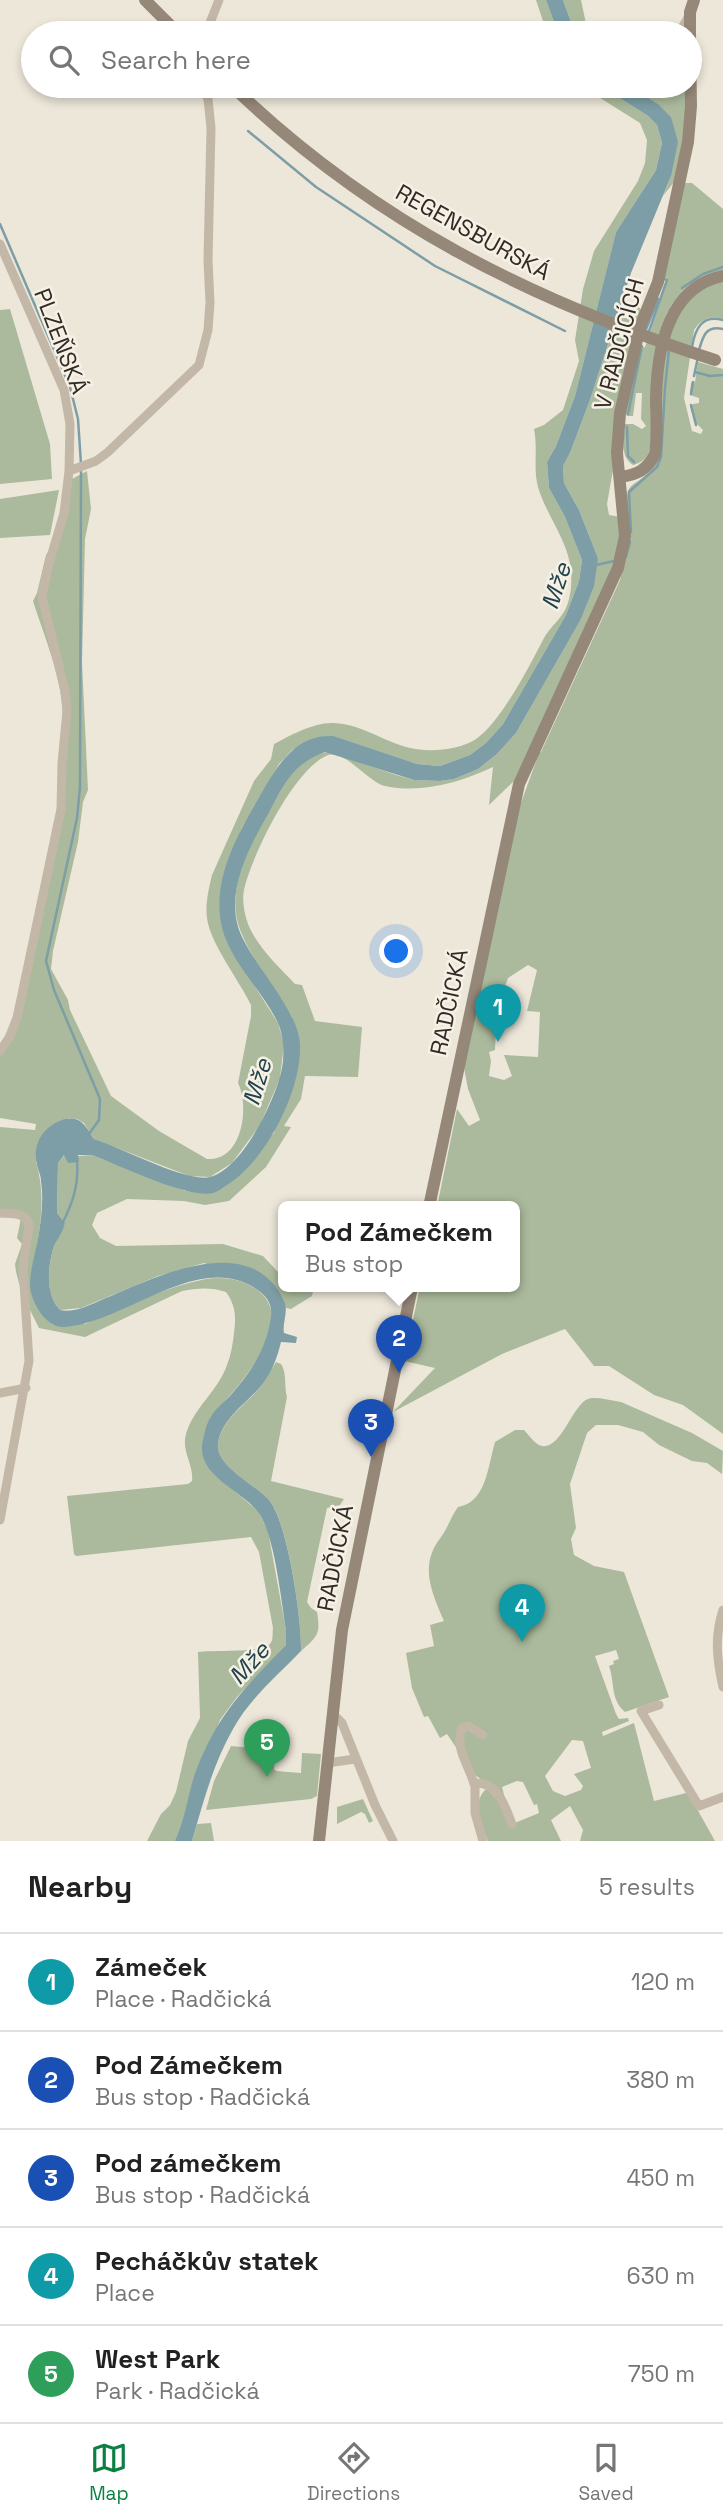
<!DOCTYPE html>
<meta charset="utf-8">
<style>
:root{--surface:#fff;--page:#f2f2f2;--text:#222;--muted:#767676;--line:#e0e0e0;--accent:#0b8043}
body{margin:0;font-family:"Space Grotesk",sans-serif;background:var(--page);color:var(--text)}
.you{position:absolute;left:397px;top:952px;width:24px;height:24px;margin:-18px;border:5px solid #fff;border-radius:50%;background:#1a73e8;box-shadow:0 0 0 10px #1a73e833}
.badge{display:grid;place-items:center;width:46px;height:46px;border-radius:50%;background:var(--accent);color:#fff;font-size:23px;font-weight:700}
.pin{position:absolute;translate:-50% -58px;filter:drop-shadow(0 2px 4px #0008)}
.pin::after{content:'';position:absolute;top:37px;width:24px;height:21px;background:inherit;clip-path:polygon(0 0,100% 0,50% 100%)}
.popup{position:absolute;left:278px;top:1201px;width:242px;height:91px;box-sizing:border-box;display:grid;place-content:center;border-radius:10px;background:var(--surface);filter:drop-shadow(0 2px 5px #0005);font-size:23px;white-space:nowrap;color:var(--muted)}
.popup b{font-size:26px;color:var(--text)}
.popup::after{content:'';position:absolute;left:50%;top:100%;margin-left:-14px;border:14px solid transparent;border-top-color:var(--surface)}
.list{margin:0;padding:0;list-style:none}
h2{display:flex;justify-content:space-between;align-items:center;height:91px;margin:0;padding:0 28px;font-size:30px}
h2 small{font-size:23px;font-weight:400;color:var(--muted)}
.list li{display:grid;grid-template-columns:46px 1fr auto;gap:21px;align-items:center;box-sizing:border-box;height:98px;padding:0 28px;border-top:2px solid var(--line)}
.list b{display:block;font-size:26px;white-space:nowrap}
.list p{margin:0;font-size:23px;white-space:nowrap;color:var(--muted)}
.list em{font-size:23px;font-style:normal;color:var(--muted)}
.icon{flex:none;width:38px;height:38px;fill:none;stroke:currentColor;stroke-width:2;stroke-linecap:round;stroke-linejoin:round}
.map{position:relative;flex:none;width:723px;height:1841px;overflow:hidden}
.search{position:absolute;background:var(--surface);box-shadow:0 4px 10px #0003;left:21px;right:21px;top:21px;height:77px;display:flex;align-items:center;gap:18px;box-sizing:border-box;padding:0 24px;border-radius:38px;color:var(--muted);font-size:26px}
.sheet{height:581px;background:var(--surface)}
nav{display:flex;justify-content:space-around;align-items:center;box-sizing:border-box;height:98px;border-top:2px solid var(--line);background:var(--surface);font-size:19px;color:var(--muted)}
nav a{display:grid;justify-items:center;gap:4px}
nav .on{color:var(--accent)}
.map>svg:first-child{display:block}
.green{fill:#abba9c;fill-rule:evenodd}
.water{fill:#7d9ea6}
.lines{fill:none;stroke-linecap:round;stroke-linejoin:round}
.stream{stroke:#7d9ea6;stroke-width:2.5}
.street{stroke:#c3b8a7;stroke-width:9}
.secondary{stroke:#968879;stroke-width:12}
.secondary-bridge{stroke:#968879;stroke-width:12}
.labels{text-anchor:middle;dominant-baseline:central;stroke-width:5;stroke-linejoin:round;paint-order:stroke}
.street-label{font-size:23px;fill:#312b27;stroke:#f6f0e5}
.water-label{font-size:24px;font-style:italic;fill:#22434c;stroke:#f6f0e5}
</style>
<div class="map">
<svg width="723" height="1841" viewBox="0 0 723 1841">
<rect width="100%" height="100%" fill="#ede7da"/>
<path class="green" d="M536 0H546L558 33H547Z
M563 0H581L588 33H575Z
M581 86H601L648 116 657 125 662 143 656 170 616 232 575 396 556 446 547 462 549 488 565 517 582 560 579 581 566 615 503 724 486 743 470 755 440 766 417 764 333 737 292 750 279 764 242 828 226 866 227 942 278 1023 284 1044 280 1078 260 1125 232 1163 210 1177 189 1176 94 1139 84 1123 77 1119 68 1118 36 1162C44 1188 42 1214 38 1240 34 1261 27 1279 34 1300L85 1324C125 1307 164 1287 206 1279 224 1276 241 1279 256 1289 303 1321 233 1392 210 1418L213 1473 258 1511 268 1531 286 1630V1645L237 1697 220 1720 177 1839 175 1841H147L161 1814 170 1805 176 1792 188 1741 200 1718 198 1652C214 1650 257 1653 269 1645 274 1641 272 1634 273 1628L259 1552 251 1537 76 1556 74 1554 67 1496 188 1484 192 1481C194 1465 181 1451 186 1434 194 1407 218 1391 227 1365 231 1355 233 1343 234 1333 236 1317 236 1306 226 1292 211 1287 198 1288 182 1291L85 1337 39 1328 22 1294 16 1272 15 1264 22 1244 17 1238 22 1213 0 1210V1127L35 1130 36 1124 0 1118V1045L11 1025 55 836 63 720C63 679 45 639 33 601L37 593 46 555 61 534 72 479 87 471 91 509 85 539 82 662 88 790 83 802 78 842 53 951 51 969 68 1000 70 1010 111 1096 159 1131 207 1159C242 1162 250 1107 238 1083L251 1016V1005C239 980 210 943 207 918 205 904 209 888 212 875L254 781 271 759 274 744C291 735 314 722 334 723 366 724 392 749 425 750 441 751 463 748 476 739 501 722 530 665 544 638 550 627 561 619 566 608 571 597 572 583 571 571 569 542 546 515 538 487 533 469 538 448 534 429L544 425 563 410 579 361 575 340 583 289 594 251 638 181 645 163 647 140 640 123Z
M630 86H688L692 105 674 182 663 196 671 176 658 104Z
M683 183H692L723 209V270C660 281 652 350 651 403 650 418 653 438 649 452 646 459 641 463 633 465 619 455 624 440 625 424H633L642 429 646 426 641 419 642 393H636L633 416H627L625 412 639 348 645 347 668 279 663 277Z
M723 280V319C711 315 701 319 694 330L684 398 692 431 701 434 703 430 695 422 690 407 693 404 699 403V398L690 395 691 383 695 382 698 362 723 369V1434L683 1405 654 1395 609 1366H594L565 1329 502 1354 393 1412 435 1368 404 1361 420 1287H514V1207H437L457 1109 469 1126 480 1120 468 1089 464 1068 517 814 539 753 541 752 620 580 626 554 514 781 489 805 493 767C461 782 422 794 385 786 367 782 344 747 326 756 293 771 252 855 244 890 242 899 244 912 247 921 255 945 278 966 295 984L302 985 315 1021 362 1027 358 1077 305 1076 301 1099 284 1126 291 1127 266 1167 229 1201 205 1205 184 1201 127 1199 97 1213 92 1225 100 1238 116 1246 223 1244 263 1256 279 1273H283L284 1287H314L312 1296 291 1309 286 1308 280 1295 204 1263 158 1276 81 1308 60 1310C45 1294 48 1269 53 1249 56 1240 62 1232 65 1223L57 1213 58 1163 65 1154 68 1163 78 1156 92 1155 185 1191 213 1193 274 1133 292 1017C276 990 239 943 236 914 231 872 257 833 276 799 283 787 289 772 300 763 308 757 320 752 330 752L396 775 414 780 440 781 454 779 478 769 497 754 516 733 580 621 598 558 579 510 564 483 563 466 570 453 590 400 617 317 632 304 638 306 641 310 607 504 609 515 627 518C626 476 628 494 653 468 656 428 660 318 693 294 701 288 714 284 723 280ZM528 965 537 970 527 1011 540 1012 538 1057 504 1055 512 1076 504 1080 489 1076 491 1061 489 1052 495 1050 497 1008 508 978Z
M10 309 50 444 52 479 0 484V310Z
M59 490 50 535 0 538V499Z
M276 1362 281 1364C287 1372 284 1387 287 1397L271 1481 344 1499 340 1505 327 1508 307 1602 311 1608 317 1612C321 1634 317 1637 301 1651 302 1621 288 1524 270 1501 258 1486 215 1466 218 1444 221 1419 247 1404 262 1385 267 1378 271 1370 276 1362Z
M599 1398 621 1402 692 1433 723 1451 722 1474 707 1463 692 1461 659 1445 643 1432 618 1425H596L587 1433 570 1484 576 1528 571 1539 574 1555 594 1566 624 1572 669 1697 625 1712C610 1699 615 1683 609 1666L614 1664 613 1661 619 1659 616 1650 595 1656 616 1714 619 1719 628 1718 629 1721 602 1732 603 1736 634 1723 654 1801 686 1793 692 1800 715 1841H580L583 1830 570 1806 551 1820 561 1841H488C482 1824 471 1805 485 1790H488L499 1802 510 1825 539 1813 537 1804 534 1805 523 1782 517 1781 502 1787 504 1795 502 1796 474 1774 447 1734 440 1738 428 1716 424 1717 412 1688 406 1653 434 1646 430 1625 444 1621C431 1591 419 1565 441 1537 448 1528 451 1516 458 1507 486 1503 488 1466 495 1442L515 1430H524C528 1434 531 1439 536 1443 558 1460 572 1404 588 1399 592 1397 596 1399 599 1398ZM572 1740 583 1741 591 1768 574 1774 583 1786 581 1790 565 1796 553 1791 545 1776Z
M231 1746 275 1750 274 1769 276 1771 301 1773 302 1753 321 1754 317 1796 311 1799 206 1810 214 1781Z
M363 1799 373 1821 369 1823 365 1814 361 1812 337 1824V1807Z
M211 1823 214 1841H192L197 1824Z"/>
<path class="water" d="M546 0H563L575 33H558Z
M601 86H630L658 104 671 117 678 142 671 176 631 273 590 400 570 453 563 466 564 483 579 510 598 558 594 586 580 621 516 733 497 754 478 769 454 779 440 781 414 780 325 752C290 765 284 786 267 816 247 851 223 897 242 937 252 957 267 976 279 995 288 1010 299 1026 300 1044 302 1090 266 1161 227 1185 223 1187 218 1192 213 1193 188 1199 119 1165 92 1155H78L79 1162 68 1163 64 1155 58 1163 57 1213 65 1223C63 1233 56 1240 53 1249 48 1268 45 1294 60 1310 76 1314 95 1302 111 1296 162 1274 252 1231 284 1301 289 1311 282 1323 284 1333L297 1337 296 1343 281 1342C277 1358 272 1372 262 1385 246 1404 221 1419 218 1444 215 1466 258 1486 270 1501 288 1525 302 1621 301 1651 278 1675 249 1699 233 1729 213 1764 203 1803 192 1841H175C186 1818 188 1791 197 1768 219 1713 246 1686 286 1645V1630C281 1600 275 1535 258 1512 242 1490 194 1475 203 1440 204 1434 206 1426 209 1420 213 1411 223 1403 230 1396 250 1373 264 1353 270 1323 273 1309 271 1300 259 1291 201 1247 124 1324 64 1327 46 1328 31 1302 30 1286 30 1269 35 1254 38 1239 41 1220 44 1200 41 1181 41 1175 38 1170 37 1165 32 1144 43 1127 62 1120 81 1114 86 1127 94 1139 120 1147 187 1183 210 1177 241 1169 270 1109 279 1080 285 1063 285 1039 278 1023 261 987 224 957 220 916 215 869 243 826 265 787 280 761 299 734 333 736L417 764 440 766 470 755 486 743 503 724 566 615 579 581 582 560 565 517 549 488 547 462 556 446 575 396 616 232 656 170 662 143 657 125 648 116Z"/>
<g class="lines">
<path class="stream" d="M248 131 316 187 435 266 565 331
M0 224 70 387 78 419 81 464
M682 288 703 274 723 267
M649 331 667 280 664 279
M645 332 658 299
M692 347C695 329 702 314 723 320
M699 350C703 336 706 325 723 329
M604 352 621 357
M695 372 710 376 723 375
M694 376 698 357
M691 394 693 382
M691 405 696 425
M628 414 642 346
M627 427 628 456 634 462
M81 471 80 787 77 818 46 961 54 990 100 1099 99 1120 89 1134
M631 532 629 492 657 467 661 457 665 388 669 350
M626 557 630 542
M596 565 614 561
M63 1222C73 1202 79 1184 77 1162"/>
<path class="street" d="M206 33 219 0
M679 33 690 14
M0 244 64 390 70 424 69 471 64 513 48 567 42 597 65 691 67 711 62 763 61 809 17 1018 9 1038 0 1051
M69 471 96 461 108 452 199 365 208 330 210 303 208 260 211 128 208 99 202 86
M0 1213C12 1214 26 1212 29 1225L23 1268 29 1361 0 1520
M0 1393 26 1388
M723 1610C714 1637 717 1660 723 1687
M659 1705 641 1711 699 1806 723 1797
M332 1713 342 1723 375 1805 393 1841
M327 1763 355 1759
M474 1784C469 1765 454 1748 462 1728L468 1726 483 1735
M483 1841 475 1813V1783C498 1782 505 1806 512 1824"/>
<path class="secondary" d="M145 0 178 33
M690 39V12L694 0
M620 477C637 475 647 470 655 454 658 436 656 417 656 399 657 350 667 287 723 276
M429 1207 519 784 618 568 625 536 617 453 620 413 640 327 658 282 688 142 691 106 690 41
M319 1841 342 1630 412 1287"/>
<path class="secondary-bridge" d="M232 86C372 221 531 301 715 360"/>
</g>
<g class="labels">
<g class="street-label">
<text transform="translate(473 232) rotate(29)">REGENSBURSKÁ</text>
<text transform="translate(61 341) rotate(69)">PLZEŇSKÁ</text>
<text transform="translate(619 344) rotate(-75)">V RADČICÍCH</text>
<text transform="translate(449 1002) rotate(-78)">RADČICKÁ</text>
<text transform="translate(335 1558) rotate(-79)">RADČICKÁ</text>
</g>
<g class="water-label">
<text transform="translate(556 586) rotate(-72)">Mže</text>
<text transform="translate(257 1082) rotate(-73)">Mže</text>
<text transform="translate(249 1663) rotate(-48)">Mže</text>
</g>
</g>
</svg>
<div class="you"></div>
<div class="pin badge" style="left:498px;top:1042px;background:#0f9aa8">1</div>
<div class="pin badge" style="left:399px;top:1373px;background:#1a4fb4">2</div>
<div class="popup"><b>Pod Zámečkem</b>Bus stop</div>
<div class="pin badge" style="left:371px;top:1457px;background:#1a4fb4">3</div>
<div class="pin badge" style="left:522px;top:1642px;background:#0f9aa8">4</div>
<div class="pin badge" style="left:267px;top:1777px;background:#2e9e5b">5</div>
<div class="search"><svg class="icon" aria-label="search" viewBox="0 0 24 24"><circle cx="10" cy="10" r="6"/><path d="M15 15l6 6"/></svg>Search here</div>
</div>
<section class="sheet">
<h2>Nearby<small>5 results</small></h2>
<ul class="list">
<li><span class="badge" style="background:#0f9aa8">1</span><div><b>Zámeček</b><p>Place · Radčická</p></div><em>120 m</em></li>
<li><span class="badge" style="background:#1a4fb4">2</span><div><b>Pod Zámečkem</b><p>Bus stop · Radčická</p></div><em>380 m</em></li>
<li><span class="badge" style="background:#1a4fb4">3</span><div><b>Pod zámečkem</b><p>Bus stop · Radčická</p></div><em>450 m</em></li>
<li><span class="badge" style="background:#0f9aa8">4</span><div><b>Pecháčkův statek</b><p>Place</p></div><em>630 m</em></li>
<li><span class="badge" style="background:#2e9e5b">5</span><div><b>West Park</b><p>Park · Radčická</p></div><em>750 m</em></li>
</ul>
</section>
<nav>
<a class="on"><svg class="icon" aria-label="map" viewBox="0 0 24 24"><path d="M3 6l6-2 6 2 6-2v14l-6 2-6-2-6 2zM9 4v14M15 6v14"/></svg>Map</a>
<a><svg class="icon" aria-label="directions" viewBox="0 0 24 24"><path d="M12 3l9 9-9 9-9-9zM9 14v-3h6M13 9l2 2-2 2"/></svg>Directions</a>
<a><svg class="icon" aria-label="saved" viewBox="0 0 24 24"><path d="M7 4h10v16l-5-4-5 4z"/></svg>Saved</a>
</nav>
